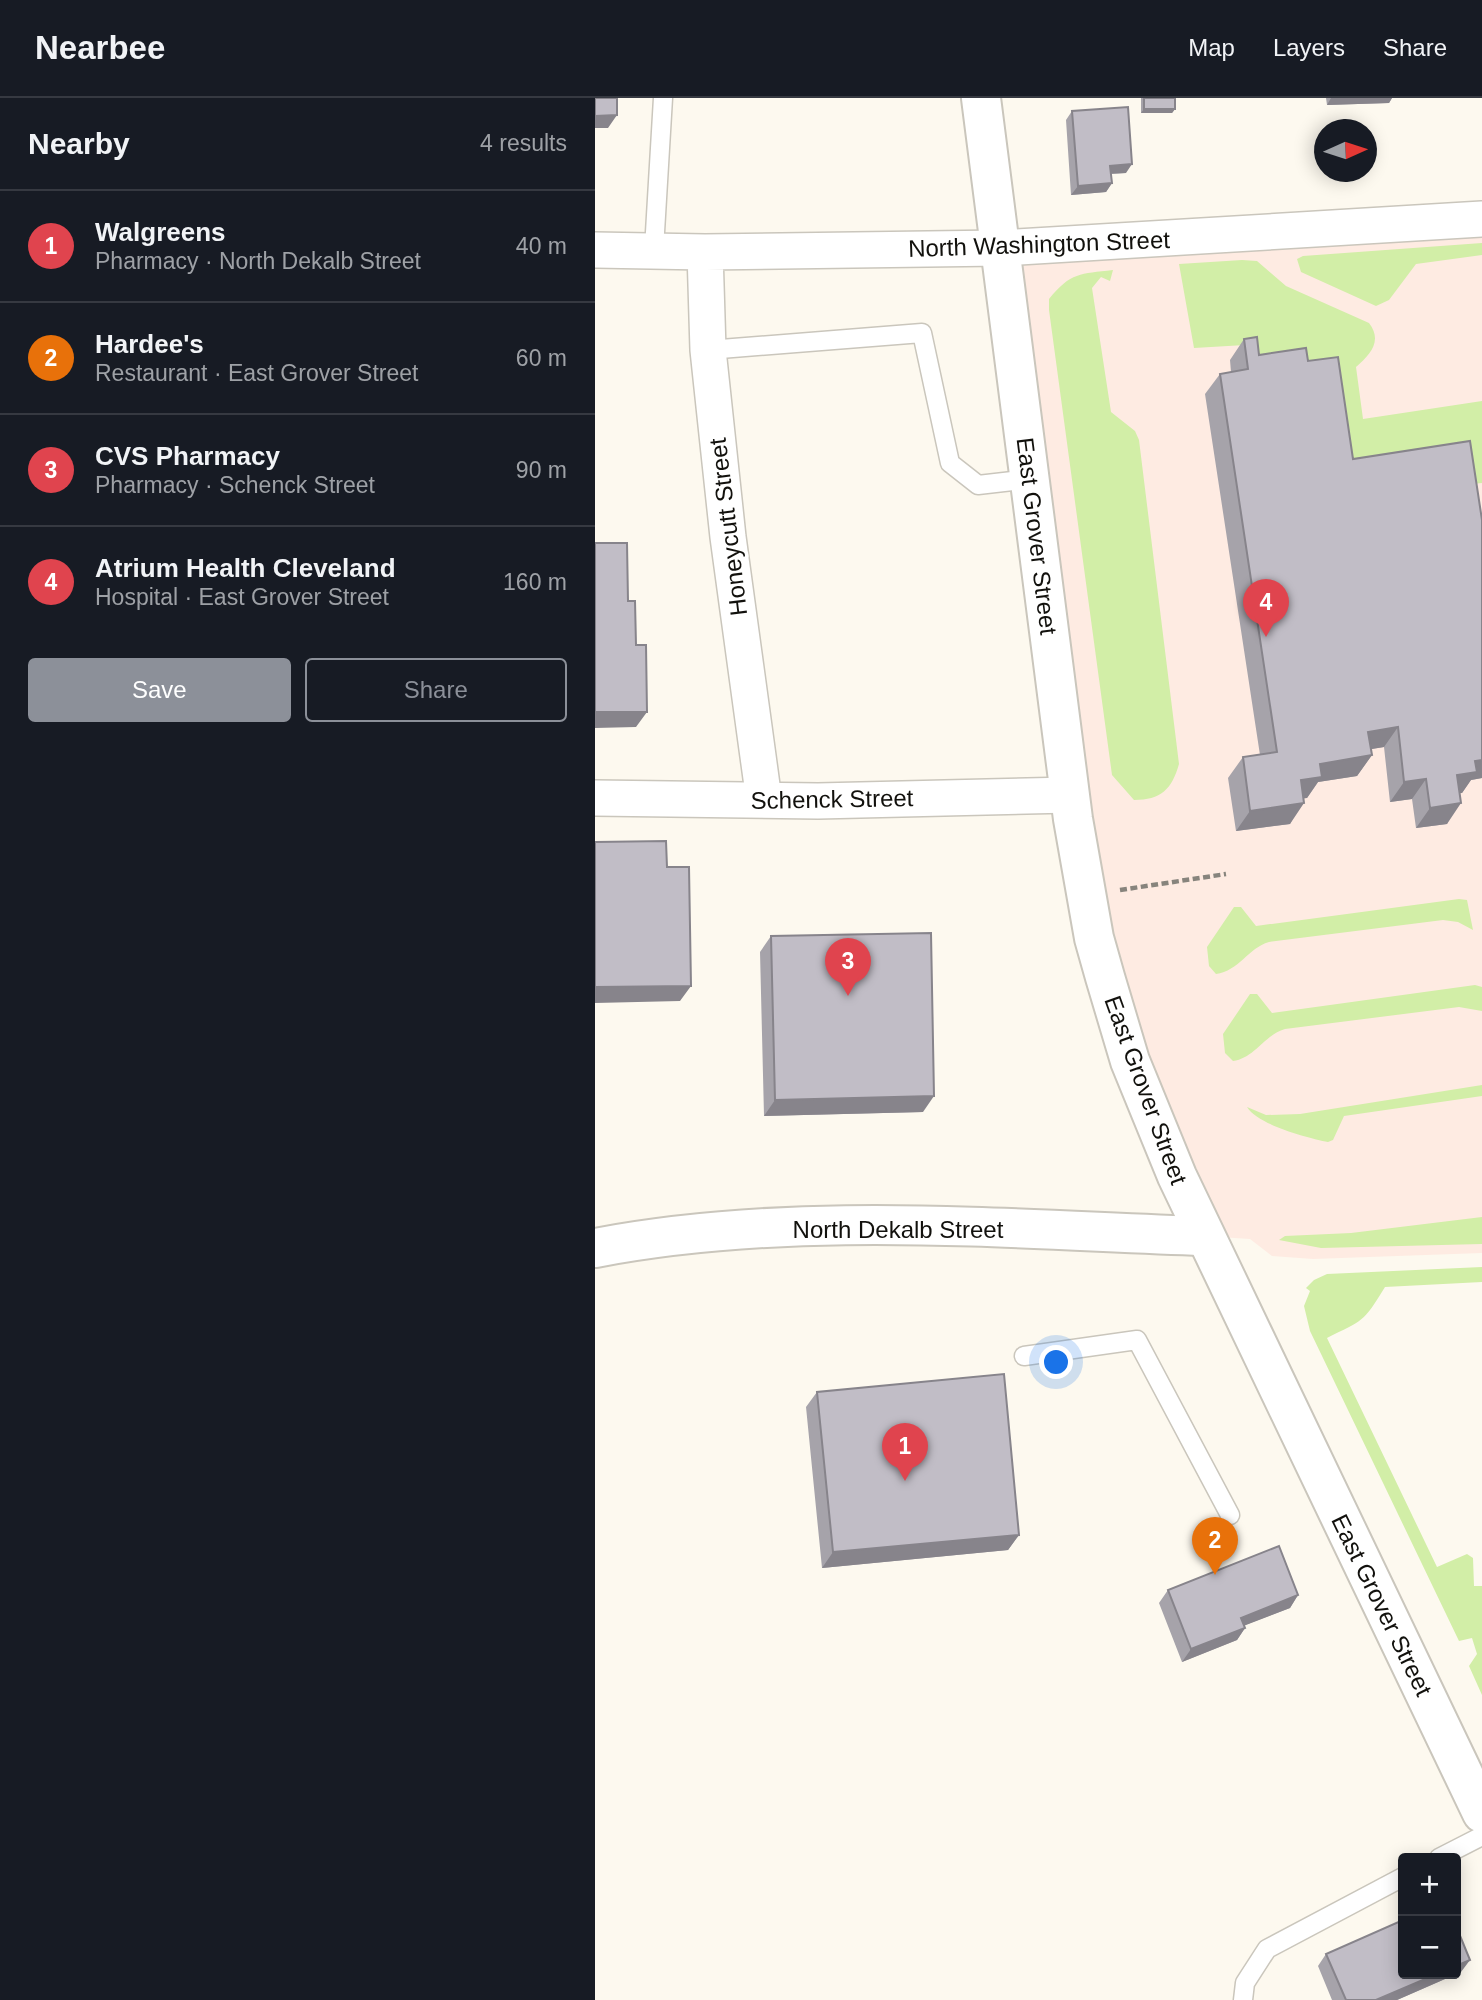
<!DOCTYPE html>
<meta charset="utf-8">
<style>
:root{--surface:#171b24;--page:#20242c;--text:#f1f3f6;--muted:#9ea1a6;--line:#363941;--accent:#8c9099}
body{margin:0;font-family:Arial,sans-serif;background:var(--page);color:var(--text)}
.controls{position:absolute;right:21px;bottom:21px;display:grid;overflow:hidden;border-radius:7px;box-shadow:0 4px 18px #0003}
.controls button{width:63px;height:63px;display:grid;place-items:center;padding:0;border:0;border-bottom:2px solid var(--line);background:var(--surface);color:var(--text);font:35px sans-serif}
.compass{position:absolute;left:719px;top:21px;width:63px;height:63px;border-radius:50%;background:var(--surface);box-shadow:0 4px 18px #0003;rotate:87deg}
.you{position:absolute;left:462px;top:1265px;width:24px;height:24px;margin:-18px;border:5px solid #fff;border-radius:50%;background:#1a73e8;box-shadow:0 0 0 10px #1a73e833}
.badge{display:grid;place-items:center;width:46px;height:46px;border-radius:50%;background:var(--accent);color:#fff;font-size:23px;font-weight:700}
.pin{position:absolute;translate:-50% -58px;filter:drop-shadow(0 2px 4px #0008)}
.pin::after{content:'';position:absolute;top:37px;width:24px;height:21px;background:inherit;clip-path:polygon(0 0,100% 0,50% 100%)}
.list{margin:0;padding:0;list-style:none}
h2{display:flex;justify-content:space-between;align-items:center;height:91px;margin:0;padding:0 28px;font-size:30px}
h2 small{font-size:23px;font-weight:400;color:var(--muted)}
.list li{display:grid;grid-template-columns:46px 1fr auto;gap:21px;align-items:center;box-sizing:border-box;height:112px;padding:0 28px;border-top:2px solid var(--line)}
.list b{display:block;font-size:26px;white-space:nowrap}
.list p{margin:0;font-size:23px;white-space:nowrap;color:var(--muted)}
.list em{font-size:23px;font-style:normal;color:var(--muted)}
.actions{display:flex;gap:14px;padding:21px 28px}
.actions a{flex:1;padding:16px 0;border:2px solid var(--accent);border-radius:7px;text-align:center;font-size:24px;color:var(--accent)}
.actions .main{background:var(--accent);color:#fff}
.map{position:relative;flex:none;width:887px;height:1902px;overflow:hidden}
header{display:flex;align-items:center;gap:42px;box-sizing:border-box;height:98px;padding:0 35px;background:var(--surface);border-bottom:2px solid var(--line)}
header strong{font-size:33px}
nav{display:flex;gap:38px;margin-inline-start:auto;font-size:24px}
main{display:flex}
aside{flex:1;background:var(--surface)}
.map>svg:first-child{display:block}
.medical{fill:#feebe2}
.green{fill:#d2eea7}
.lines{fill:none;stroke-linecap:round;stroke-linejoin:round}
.lane-casing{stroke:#cac6bc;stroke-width:21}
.street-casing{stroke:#cac6bc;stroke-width:38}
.secondary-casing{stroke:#cac6bc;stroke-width:42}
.primary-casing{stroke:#cac6bc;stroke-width:42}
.path{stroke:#87847d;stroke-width:4.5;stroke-dasharray:7 3.5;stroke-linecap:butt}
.lane{stroke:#fff;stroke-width:18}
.street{stroke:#fff;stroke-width:35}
.secondary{stroke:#fff;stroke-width:38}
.primary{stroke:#fff;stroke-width:38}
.wall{fill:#a6a3aa}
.shaded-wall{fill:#87848b}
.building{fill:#c1bdc6;stroke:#87848b;stroke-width:2}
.labels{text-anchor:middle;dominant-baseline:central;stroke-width:7;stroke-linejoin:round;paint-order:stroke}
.street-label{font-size:24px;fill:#12110d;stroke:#fff}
</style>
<header>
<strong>Nearbee</strong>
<nav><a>Map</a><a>Layers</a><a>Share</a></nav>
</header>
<main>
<aside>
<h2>Nearby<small>4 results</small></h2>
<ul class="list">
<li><span class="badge" style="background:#e0444e">1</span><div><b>Walgreens</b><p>Pharmacy · North Dekalb Street</p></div><em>40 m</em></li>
<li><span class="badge" style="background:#e8710a">2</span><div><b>Hardee's</b><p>Restaurant · East Grover Street</p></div><em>60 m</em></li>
<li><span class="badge" style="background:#e0444e">3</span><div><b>CVS Pharmacy</b><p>Pharmacy · Schenck Street</p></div><em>90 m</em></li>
<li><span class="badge" style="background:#e0444e">4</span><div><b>Atrium Health Cleveland</b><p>Hospital · East Grover Street</p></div><em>160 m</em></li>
</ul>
<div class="actions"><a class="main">Save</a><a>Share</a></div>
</aside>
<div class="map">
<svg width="887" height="1902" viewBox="0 0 887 1902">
<rect width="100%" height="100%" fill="#fdf9ef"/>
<path class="medical" d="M887 121V1155L718 1161 677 1158 655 1141 608 1138 535 963 406 150Z"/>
<path class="green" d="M887 145V157L821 166 794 202 781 208 706 174 702 161 708 158Z
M647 162 662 163 691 188 774 225C788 243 775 257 761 269L768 321 887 303V385L866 387 759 371 702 267 651 260 650 247 599 250 584 166Z
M518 172 515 183 506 179 497 190 516 314 540 333 544 342 584 666C577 691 566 702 539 702L517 677 454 212V201C476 174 485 176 518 172Z
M864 801 872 802 878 832 863 824 848 822 674 844C653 850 644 873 621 876L614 868 612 849 639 809H646L661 828Z
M880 887 887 889V913L864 909 690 931C669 937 660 960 638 963L630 955 628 936 655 896H662L677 915Z
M887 987V998L749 1018 738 1042 733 1044C713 1040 663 1027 652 1009L671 1017 705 1016Z
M887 1119V1146L726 1150 684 1142 690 1138 756 1135Z
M887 1169V1184L790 1189C768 1225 768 1222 732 1240L842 1469 872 1456 878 1460 879 1488H887V1597L874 1568 882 1556 877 1540 864 1543 715 1233 709 1208 715 1193 711 1190 719 1182 732 1176Z"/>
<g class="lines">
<defs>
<path id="lane" d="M59 151 68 0
M113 252 327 235 355 365 383 387 435 381
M429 1258 542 1242 635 1417
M844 1760 887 1738
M648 1902 650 1885 672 1851 808 1779"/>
<path id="street" d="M0 152 110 154 406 150 887 121
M110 154 113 252 133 439 169 702
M0 700 223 703 475 697"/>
<path id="secondary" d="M0 1150C200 1112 406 1131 608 1138"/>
<path id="primary" d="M386 0 478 721 499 840 510 879 535 963 582 1078 887 1715"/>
</defs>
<use href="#lane" class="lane-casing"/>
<use href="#street" class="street-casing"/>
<use href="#secondary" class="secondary-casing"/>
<use href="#primary" class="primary-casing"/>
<path class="path" d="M525 792 631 776"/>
<use href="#lane" class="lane"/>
<use href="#street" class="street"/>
<use href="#secondary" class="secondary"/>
<use href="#primary" class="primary"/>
</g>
<path class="wall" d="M546 0H580V11L577 15H546Z
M731 0H797L794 5 732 7Z
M477 13 531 75 516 76 517 85 511 94 476 97 471 22Z
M649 241 664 257 713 263 758 361 887 422V680L876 682 867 695H865L852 726 821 730 817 701 795 704 789 649 776 651 777 657 762 678 723 684 712 700H708L695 726 641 733 633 680 648 659 665 657 610 296 625 276 636 274 635 262Z
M176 838 328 1014 169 1018 165 854Z
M222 1294 424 1437 413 1452 227 1470 211 1309Z
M573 1492 703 1497 695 1510 650 1527V1530L642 1542 587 1564 564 1505Z
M731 1856 866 1874 802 1902H737L723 1868Z"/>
<path class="shaded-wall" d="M736 0H797L794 5 732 7Z
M549 11H580L577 15H546Z
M22 17 13 30H0V18Z
M537 66 531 75 509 76 515 68Z
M517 85 511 94 476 97 483 88Z
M0 614H52L41 629 0 630Z
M803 629 789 649 759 654 773 634Z
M777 657 762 678 723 684 712 700 691 703 706 682 725 666Z
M887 662V680L876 682 867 695 848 697 862 677 880 663Z
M831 681 817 701 795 704 809 684Z
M709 705 695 726 641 733 655 713Z
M866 705 852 726 821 730 835 710Z
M96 888 85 903 0 905V889Z
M339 998 328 1014 169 1018 180 1002Z
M424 1437 413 1452 227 1470 238 1454Z
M703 1497 695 1510 638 1532 646 1520Z
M650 1530 642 1542 587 1564 596 1551Z
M875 1862 866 1874 802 1902H781L842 1876H861V1868Z"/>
<path class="building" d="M0 0H22V17L0 18Z
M549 0H580V11H549Z
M533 9 537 66 515 68 517 85 483 88 477 13Z
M662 239 664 257 711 250 713 263 743 259 758 361 875 343 887 422V662L880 663 882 674 862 677 866 705 835 710 831 681 809 684 803 629 773 634 777 657 725 666 727 679 706 682 709 705 655 713 648 659 682 654 625 276 653 271 649 241Z
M0 445H32L33 503H40L41 547H51L52 614H0Z
M71 743 72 769H94L96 888 0 889V744Z
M336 835 339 998 180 1002 176 838Z
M409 1276 424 1437 238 1454 222 1294Z
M684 1448 703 1497 646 1520 650 1530 596 1551 573 1492Z
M808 1822V1876H842L781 1902H751L731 1856Z
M861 1828 875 1862 861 1868Z"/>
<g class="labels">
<g class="street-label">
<text transform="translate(444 146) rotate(-2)">North Washington Street</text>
<text transform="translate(133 429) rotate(-97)">Honeycutt Street</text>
<text transform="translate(442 438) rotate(83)">East Grover Street</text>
<text transform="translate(237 701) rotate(-1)">Schenck Street</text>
<text transform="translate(551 992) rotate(70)">East Grover Street</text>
<text x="303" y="1131">North Dekalb Street</text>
<text transform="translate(787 1507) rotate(64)">East Grover Street</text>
</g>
</g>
</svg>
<div class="controls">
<button>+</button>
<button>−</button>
</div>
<svg class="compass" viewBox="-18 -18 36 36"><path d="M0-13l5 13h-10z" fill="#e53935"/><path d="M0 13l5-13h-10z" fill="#9ea1a6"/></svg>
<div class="you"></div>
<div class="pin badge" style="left:310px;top:1383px;background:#e0444e">1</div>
<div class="pin badge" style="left:620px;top:1477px;background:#e8710a">2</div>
<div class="pin badge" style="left:253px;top:898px;background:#e0444e">3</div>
<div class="pin badge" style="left:671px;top:539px;background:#e0444e">4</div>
</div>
</main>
